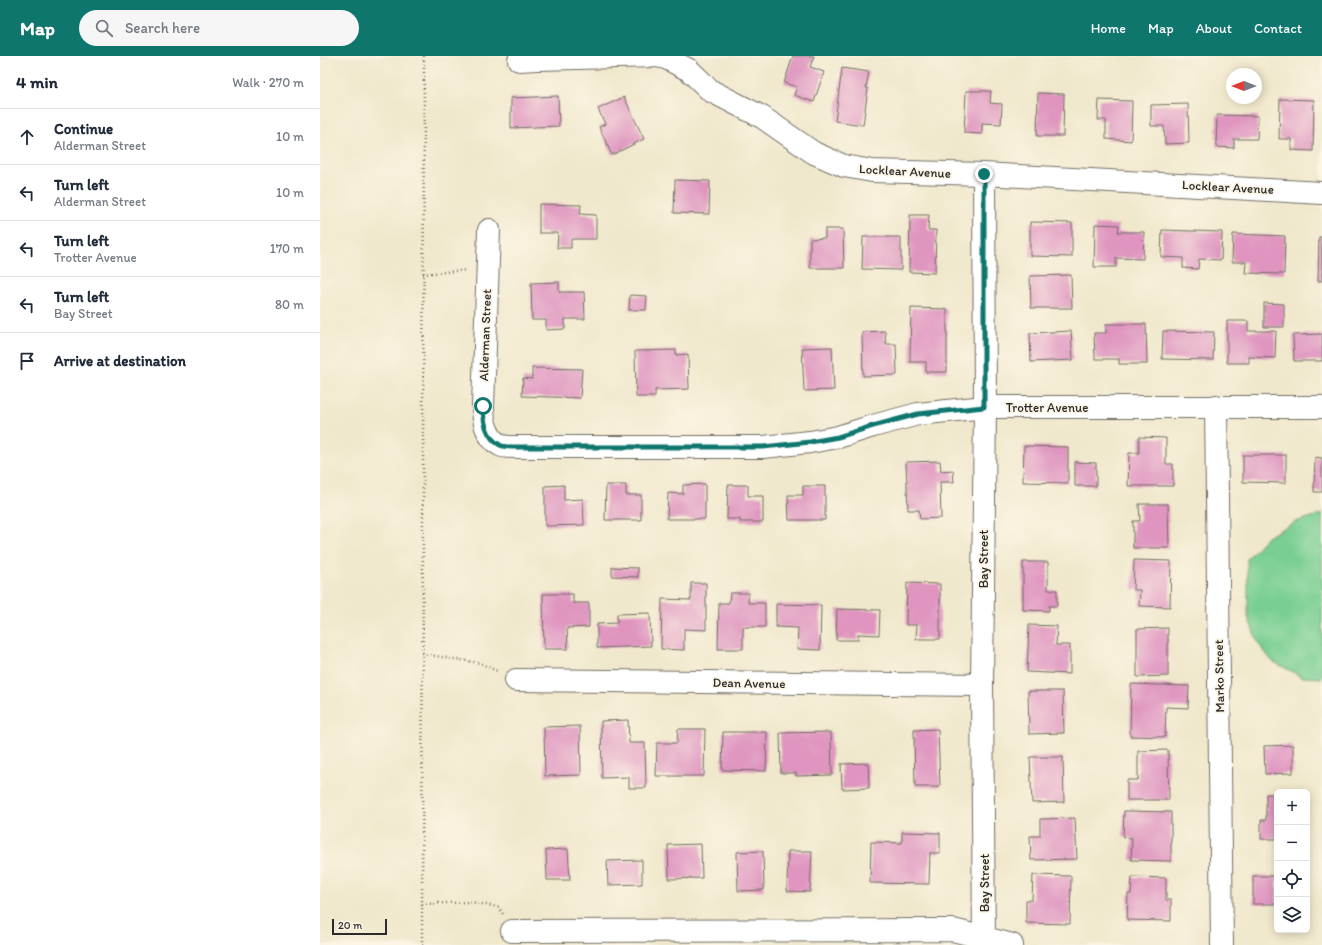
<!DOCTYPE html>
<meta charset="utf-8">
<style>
:root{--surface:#fff;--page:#f6f6f7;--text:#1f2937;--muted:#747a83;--line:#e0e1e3;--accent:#0f766e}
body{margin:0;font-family:Itim,sans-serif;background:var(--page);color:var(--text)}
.controls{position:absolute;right:12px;bottom:12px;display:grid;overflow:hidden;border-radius:6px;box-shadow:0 2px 10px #0003}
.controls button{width:36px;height:36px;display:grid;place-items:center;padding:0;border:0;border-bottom:1px solid var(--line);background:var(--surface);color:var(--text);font:20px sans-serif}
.compass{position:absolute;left:906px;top:12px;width:36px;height:36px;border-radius:50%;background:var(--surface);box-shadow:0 2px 10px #0003;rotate:270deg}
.scale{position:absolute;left:12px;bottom:10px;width:55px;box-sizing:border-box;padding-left:4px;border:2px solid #2b2b2b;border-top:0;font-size:11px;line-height:14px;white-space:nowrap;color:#2b2b2b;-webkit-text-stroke:3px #fcf5e5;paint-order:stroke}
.stop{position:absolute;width:12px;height:12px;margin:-9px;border:3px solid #0f766e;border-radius:50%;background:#fff}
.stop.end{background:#0f766e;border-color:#fff;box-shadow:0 1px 4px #0008}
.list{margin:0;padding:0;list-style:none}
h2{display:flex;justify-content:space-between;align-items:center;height:52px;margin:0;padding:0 16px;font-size:17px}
h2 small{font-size:13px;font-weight:400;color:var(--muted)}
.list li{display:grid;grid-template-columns:26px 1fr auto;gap:12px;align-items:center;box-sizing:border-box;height:56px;padding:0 16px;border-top:1px solid var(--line)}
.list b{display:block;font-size:15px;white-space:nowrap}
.list p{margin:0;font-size:13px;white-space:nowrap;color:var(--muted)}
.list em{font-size:13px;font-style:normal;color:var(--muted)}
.icon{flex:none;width:22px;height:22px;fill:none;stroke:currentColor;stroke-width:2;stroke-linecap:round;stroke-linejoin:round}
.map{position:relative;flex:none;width:1002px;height:889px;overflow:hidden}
header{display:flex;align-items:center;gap:24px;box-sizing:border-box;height:56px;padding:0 20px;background:var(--accent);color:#fff}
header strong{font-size:19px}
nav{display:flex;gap:22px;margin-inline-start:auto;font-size:14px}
.search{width:280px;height:36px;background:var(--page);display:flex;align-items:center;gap:10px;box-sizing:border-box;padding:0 14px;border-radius:22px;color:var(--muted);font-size:15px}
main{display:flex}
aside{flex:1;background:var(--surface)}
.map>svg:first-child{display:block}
.green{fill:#79cf93;stroke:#527d5f}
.building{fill:#df95c0}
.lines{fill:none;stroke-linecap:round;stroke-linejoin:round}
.street-casing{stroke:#706d63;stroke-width:24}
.path{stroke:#706d63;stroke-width:2.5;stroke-dasharray:1 3;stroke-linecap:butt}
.street{stroke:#fff;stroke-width:22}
.route{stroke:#0f766e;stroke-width:5}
.labels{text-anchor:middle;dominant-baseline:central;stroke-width:3.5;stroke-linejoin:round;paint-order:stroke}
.street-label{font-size:13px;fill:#2b2b2b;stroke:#fcf5e5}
</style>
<header>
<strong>Map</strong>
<div class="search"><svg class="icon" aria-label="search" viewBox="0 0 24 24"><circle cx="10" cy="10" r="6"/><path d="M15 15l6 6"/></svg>Search here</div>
<nav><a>Home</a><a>Map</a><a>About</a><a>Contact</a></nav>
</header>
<main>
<aside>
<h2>4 min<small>Walk · 270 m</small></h2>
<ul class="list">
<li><svg class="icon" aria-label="ahead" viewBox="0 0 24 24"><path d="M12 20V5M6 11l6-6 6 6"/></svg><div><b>Continue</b><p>Alderman Street</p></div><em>10 m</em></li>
<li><svg class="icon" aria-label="left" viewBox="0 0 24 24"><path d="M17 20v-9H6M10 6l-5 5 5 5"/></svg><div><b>Turn left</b><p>Alderman Street</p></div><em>10 m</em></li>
<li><svg class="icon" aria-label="left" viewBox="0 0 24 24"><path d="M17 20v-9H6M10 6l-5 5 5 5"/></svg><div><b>Turn left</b><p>Trotter Avenue</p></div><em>170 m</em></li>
<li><svg class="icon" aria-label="left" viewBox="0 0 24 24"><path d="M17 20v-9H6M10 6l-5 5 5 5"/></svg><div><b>Turn left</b><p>Bay Street</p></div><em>80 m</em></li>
<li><svg class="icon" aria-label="arrive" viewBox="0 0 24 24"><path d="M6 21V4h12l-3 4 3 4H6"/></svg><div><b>Arrive at destination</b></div></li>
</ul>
</aside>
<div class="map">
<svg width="1002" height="889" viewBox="0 0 1002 889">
<rect width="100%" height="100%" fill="#fcf5e5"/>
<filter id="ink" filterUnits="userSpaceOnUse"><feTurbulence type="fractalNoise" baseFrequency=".025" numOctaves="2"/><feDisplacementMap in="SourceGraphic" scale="8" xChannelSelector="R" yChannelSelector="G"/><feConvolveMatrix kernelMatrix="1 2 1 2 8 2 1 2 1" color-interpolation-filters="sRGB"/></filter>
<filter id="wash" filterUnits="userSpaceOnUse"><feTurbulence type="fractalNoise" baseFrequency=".012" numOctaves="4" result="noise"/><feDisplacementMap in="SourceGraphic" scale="16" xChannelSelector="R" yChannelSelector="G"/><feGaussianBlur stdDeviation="0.9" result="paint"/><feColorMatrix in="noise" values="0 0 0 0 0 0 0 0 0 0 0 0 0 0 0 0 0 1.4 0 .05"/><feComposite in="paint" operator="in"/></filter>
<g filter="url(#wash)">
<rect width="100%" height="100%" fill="#f0e8cc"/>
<path class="green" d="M1002 458V622L982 621 952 605 938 587 928 561V533L927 503 947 481 975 466Z"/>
<g id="blocks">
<path class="building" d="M473 0H494L490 11 504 16 494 46 474 39 477 31 464 27Z
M522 12 549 16 546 32H548L543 69 515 65Z
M646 35H671L670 47 682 48 681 68 662 67V78L644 77Z
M718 37 744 38 743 80H717Z
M238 40 239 70 191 72V42Z
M304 41 324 83 292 99 279 71 285 68 278 53Z
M960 43 994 44 993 95 971 94V83H959Z
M779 44 812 45 811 85 786 83V64H778Z
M868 48 869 87 845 88 844 70H831V49Z
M897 59 938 60 937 83H914V92L896 91Z
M355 124 390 125 389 158 354 157Z
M219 148 261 149 260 158 276 159V183H251V192H237L238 177H219Z
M590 159H609L608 174H616L615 217 589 216Z
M710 166 752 167V201L710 200Z
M775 168 799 169 798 176H824L823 203 796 202V211H774Z
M505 173H523L524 212H490V183L505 182Z
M842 174 902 176 901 204 879 203 878 213 863 212V202L841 201Z
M913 178 965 180 964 218 925 217 926 206H912Z
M543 181H581V214L542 213Z
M999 181H1002V225H998Z
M751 219 752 252H711L710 220Z
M239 226V236H264L265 263H245V273L226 274V264H212L211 227Z
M310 239 327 240 326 254H309Z
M944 247 964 248V271H944Z
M591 252 627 253V316H606V306H590Z
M907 265H928V275H956L955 302 929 301V307H907Z
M786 268H826L827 308H799V303H775L774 277H786Z
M565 275 566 288H576L577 319 543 320 542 276Z
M751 275 753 304 711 306 710 277Z
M843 275 894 276 893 304 842 303Z
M1002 278V305H974L973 279Z
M512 291 514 334 484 335 482 292Z
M356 294V299L368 298 369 333 335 334V341H316L315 295Z
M212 312 262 313 260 342 202 340 203 322 212 323Z
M819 381 846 382V408H853V430H808L809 397H819Z
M704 390 748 391V427L703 426Z
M923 399H966V427L923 426Z
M995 401 1002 402V436H994Z
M620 405 621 415 633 414 634 426H620L621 462 600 463 599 454H588L586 406Z
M755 406 776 407V430H755Z
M385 428V463H347L348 437 363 438V429Z
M244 429V444L263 443 264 469 225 470V430Z
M286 429H306V439H321V464H285Z
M408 429H428V440H443V466H420V463H407Z
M483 430H505V464H469L468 439H483Z
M819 448H848L849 492H813V465H820Z
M814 504 851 505 850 551 819 550 820 534H813Z
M703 506H728V534H737V550H729V555L703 554Z
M292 511 318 512V521L292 520Z
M371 527H386V574L364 573V594L341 593 342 543 371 544Z
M587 527 620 528V583H596L597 569H586Z
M410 537H429L428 547H445V571H423V593H398L399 547H409Z
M223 538H253V547H269V571L247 572 248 593H224Z
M456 548 501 549 500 594 477 593 478 572 456 571Z
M517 553 560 554 559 579 538 578V584H516Z
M330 557 331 590 277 592V568L297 567V558Z
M709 569 737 570 736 589H750V618L707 616Z
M848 572V620L817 621V573Z
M811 628 869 630 868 652 846 651 845 681 810 680Z
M708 635H743L744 677 709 678Z
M308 664 309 687H325L326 732H309V721L282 722 281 665Z
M260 670 261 719 225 720 224 671Z
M358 673H385L384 720H336L337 687H357Z
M618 673 620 731H595L594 674Z
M403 676H447L446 715 402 714Z
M511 676 512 719 476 720V717H461L460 677Z
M973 689V717L945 718 944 690Z
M848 694 849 744H807V724H818V695Z
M710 701H743L744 746 712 747Z
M548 707 549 732 522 733 521 708Z
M946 738H957V783H941V764H946Z
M804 755 851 756V805L811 804 812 782 803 781Z
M755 762 757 803 711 804 710 780H720V763Z
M582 776 620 777V797H610L609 828 550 827 551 786 582 787Z
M381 788 382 822 349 823 348 789Z
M248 793 250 824H227L226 794Z
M443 795 444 834 418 835 417 796Z
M468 795H492L490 836 467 835Z
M322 804V828L288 829 287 805Z
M713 819 751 820 750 868 706 867V844H712Z
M933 820H957V848H933Z
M812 821 846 822V844H851V865L807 864 808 838H811Z"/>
</g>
</g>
<g filter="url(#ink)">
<use href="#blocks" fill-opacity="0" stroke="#706d63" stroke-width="1"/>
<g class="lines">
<defs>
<path id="street" d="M199 4 217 3 337 0 346 2 369 14 391 35 442 61 494 97 524 110 552 115 664 118 1002 137
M664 118 665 351 662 629 664 889
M169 174 163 350C163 363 166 382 180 389 183 391 189 391 193 391H443L490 386 518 381 553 370 598 358 665 351H1002
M896 350 902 889
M196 624 662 629
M192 875 633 874 692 889"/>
</defs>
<use href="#street" class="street-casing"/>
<path class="path" d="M103 218 147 214
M102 598 160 607 179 616
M102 848 151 846 178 851 183 858
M102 889 104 0"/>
<use href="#street" class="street"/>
</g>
</g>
<g class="lines" filter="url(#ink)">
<path class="route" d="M163 350C163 363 166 382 180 389 183 391 189 391 193 391H443L490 386 518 381 553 370 598 358 664 351V118"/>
</g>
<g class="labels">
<g class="street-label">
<text transform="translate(585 115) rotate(3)">Locklear Avenue</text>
<text transform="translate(908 131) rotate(3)">Locklear Avenue</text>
<text transform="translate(165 279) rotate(-88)">Alderman Street</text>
<text x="727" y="351">Trotter Avenue</text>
<text transform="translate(663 503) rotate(-90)">Bay Street</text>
<text transform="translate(899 620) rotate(-91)">Marko Street</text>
<text transform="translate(429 627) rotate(1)">Dean Avenue</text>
<text transform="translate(664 827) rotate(-90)">Bay Street</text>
</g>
</g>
</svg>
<div class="controls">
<button>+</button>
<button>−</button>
<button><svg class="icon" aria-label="locate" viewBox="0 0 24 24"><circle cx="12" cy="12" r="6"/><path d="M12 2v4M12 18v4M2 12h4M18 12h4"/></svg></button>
<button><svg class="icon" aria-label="layers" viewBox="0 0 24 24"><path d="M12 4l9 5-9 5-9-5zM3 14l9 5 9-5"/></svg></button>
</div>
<svg class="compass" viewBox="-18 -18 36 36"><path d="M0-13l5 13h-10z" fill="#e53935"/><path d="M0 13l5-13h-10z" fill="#747a83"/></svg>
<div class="scale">20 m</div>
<div class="stop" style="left:163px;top:350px"></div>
<div class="stop end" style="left:664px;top:118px"></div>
</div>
</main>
